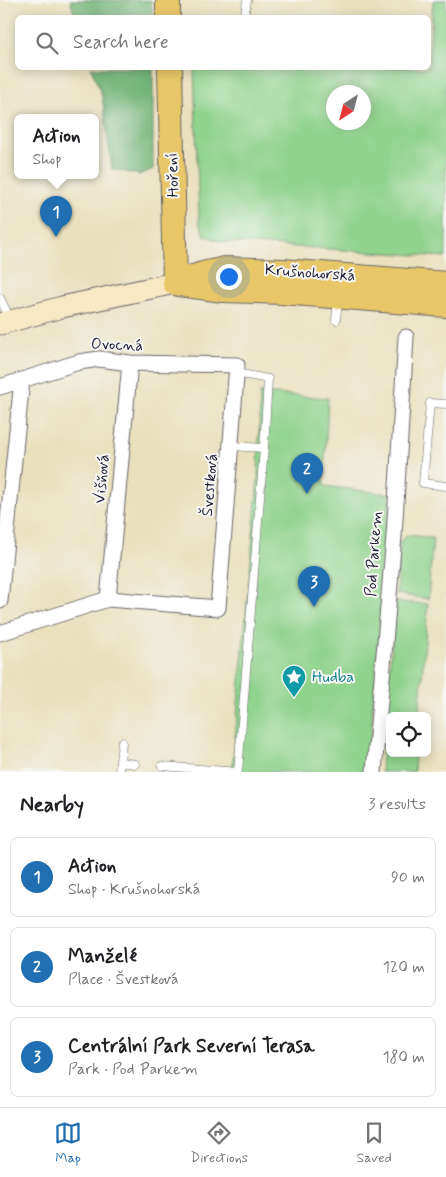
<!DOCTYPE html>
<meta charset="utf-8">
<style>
:root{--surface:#fff;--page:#f2f2f2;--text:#202124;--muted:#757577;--line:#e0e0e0;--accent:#1f6fb2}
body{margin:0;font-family:Mynerve,sans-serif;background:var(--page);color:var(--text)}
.controls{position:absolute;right:15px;bottom:15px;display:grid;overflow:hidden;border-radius:8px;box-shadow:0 2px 12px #0003}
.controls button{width:45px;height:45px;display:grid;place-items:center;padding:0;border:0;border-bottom:1px solid var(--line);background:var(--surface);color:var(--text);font:25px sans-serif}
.compass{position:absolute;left:326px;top:85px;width:45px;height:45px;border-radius:50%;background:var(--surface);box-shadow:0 2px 12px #0003;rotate:216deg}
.you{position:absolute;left:228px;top:276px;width:18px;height:18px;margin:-12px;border:4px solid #fff;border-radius:50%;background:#1a73e8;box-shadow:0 0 0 8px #1a73e833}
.badge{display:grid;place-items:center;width:32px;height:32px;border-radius:50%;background:var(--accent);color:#fff;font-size:16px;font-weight:700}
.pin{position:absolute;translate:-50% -41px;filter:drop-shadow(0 1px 2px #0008)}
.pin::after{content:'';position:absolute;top:26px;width:18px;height:15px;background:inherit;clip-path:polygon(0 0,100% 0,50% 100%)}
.popup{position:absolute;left:14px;top:114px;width:85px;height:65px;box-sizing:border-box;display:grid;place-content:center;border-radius:8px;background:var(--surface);filter:drop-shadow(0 1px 4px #0005);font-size:16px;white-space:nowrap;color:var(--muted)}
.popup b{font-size:19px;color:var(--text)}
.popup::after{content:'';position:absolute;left:50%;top:100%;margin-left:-10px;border:10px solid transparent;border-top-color:var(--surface)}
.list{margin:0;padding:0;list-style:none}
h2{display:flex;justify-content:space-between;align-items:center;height:65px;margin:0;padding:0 20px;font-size:21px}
h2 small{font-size:16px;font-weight:400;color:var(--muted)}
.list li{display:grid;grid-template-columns:32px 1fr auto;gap:15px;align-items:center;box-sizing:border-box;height:80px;margin:0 10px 10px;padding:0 10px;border:1px solid var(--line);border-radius:8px}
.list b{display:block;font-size:19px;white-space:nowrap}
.list p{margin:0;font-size:16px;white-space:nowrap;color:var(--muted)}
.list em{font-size:16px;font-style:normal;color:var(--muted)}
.icon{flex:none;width:28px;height:28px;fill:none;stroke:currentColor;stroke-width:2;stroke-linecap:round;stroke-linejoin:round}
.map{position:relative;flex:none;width:446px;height:772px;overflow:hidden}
.search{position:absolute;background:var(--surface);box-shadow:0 2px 12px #0003;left:15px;right:15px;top:15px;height:55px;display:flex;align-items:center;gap:12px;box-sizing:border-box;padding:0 18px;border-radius:8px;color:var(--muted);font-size:19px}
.sheet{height:335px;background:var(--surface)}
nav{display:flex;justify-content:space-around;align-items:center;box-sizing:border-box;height:70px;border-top:1px solid var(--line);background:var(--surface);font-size:14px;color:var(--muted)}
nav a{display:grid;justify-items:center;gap:2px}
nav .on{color:var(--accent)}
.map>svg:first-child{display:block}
.green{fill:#8fd38c;stroke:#587a64;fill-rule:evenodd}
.forest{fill:#73b578;stroke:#4a6c5a}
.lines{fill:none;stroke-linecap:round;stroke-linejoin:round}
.lane-casing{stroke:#686468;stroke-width:9}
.street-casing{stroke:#686468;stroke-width:17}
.secondary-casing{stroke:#686468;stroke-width:23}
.primary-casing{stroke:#686468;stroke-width:26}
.lane{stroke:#fff;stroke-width:8}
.street{stroke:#fff;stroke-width:15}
.secondary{stroke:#f6e9c3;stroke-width:21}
.primary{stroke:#e9c769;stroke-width:24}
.labels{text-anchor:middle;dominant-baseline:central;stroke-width:4;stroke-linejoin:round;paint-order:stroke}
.street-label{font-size:16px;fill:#22223b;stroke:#f6f6f2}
.culture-label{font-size:16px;fill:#0d838f;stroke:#f6f6f2;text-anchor:start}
</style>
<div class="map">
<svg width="446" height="772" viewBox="0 0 446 772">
<rect width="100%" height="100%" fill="#f6f6f2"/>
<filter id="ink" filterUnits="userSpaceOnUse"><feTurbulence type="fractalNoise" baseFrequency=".02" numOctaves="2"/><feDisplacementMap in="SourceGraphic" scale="10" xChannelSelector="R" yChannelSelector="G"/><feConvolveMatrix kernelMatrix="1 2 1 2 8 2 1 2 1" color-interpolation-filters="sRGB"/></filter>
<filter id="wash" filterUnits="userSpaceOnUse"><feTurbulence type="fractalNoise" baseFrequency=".0096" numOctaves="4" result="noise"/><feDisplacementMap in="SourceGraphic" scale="20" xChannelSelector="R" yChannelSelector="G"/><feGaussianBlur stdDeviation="1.12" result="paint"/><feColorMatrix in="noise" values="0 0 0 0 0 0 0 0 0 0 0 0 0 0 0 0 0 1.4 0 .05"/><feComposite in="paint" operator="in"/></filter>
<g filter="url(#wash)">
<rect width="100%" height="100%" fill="#e9e0bc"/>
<path class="green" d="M438 0H446V257L223 242 205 236 199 223 194 68H428L433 1ZM334 92H364V122H334Z
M260 393 328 398 324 486 390 494 368 772H232L258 479Z
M407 535 433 538 428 599 396 594 400 541Z
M396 602 428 604 419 716H397L385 714Z
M384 720 390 721V753H415L414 772H381Z"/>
<path class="forest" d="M70 0H151L153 17H75Z
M91 68H153V169L139 175 112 169 102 96Z"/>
</g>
<g filter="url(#ink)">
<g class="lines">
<defs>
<path id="lane" d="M244 18 247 0
M0 298 10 319
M336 320 338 299
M236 373 268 379 264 448 238 772
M446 404 430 403 423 483 446 486
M231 446 264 448
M120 762 135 764
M162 766 238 772
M119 772 122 742"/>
<path id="street" d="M0 387 79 362 99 359 130 363 237 365 218 608 108 599 0 633
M108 599 130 363
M0 601 22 380
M374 772 394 536 406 337"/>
<path id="secondary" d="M0 324 62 307 175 283"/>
<path id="primary" d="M168 0V18
M170 68 175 283
M175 283 203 274 225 269 283 271 446 284
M179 284 223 290 282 292 446 305"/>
</defs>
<use href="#lane" class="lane-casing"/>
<use href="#street" class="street-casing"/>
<use href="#secondary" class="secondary-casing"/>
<use href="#primary" class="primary-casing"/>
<use href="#lane" class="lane"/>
<use href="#street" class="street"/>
<use href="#secondary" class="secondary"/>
<use href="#primary" class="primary"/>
</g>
</g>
<defs>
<symbol id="sight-pin" viewBox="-11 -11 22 30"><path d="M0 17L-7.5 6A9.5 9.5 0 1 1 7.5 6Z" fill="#0f9aa8" stroke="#f6f6f2"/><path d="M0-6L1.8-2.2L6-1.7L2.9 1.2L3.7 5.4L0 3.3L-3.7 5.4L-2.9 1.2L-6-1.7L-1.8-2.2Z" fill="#fff"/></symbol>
</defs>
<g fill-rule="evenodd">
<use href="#sight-pin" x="280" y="663" width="28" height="38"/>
</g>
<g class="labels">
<g class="street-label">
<text transform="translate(173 175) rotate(-92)">Hoření</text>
<text transform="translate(310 273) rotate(4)">Krušnohorská</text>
<text transform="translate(117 345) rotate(2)">Ovocná</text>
<text transform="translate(102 479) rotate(-85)">Višňová</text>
<text transform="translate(210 485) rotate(-85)">Švestková</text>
<text transform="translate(374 554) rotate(-86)">Pod Parkem</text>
</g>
<g class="culture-label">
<text x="312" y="677">Hudba</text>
</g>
</g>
</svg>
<div class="controls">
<button><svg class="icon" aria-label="locate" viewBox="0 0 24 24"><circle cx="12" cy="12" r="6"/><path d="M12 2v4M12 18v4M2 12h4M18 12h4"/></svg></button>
</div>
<svg class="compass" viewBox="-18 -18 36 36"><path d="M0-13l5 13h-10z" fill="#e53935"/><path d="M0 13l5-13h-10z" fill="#757577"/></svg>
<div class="you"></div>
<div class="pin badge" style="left:56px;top:237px">1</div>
<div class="popup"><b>Action</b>Shop</div>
<div class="pin badge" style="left:307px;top:494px">2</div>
<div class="pin badge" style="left:314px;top:607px">3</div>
<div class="search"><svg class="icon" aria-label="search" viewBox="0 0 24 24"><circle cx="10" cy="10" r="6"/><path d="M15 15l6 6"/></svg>Search here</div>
</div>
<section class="sheet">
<h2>Nearby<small>3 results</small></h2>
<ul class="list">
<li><span class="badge">1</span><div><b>Action</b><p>Shop · Krušnohorská</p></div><em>90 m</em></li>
<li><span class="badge">2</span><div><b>Manželé</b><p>Place · Švestková</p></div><em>120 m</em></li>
<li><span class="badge">3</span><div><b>Centrální Park Severní Terasa</b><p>Park · Pod Parkem</p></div><em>180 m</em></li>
</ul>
</section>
<nav>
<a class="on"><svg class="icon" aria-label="map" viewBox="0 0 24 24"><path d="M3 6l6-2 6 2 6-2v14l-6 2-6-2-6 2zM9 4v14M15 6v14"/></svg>Map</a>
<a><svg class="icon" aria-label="directions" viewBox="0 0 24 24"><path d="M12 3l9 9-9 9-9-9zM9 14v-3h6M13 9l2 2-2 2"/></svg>Directions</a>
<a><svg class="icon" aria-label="saved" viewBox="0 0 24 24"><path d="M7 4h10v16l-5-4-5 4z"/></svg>Saved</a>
</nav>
